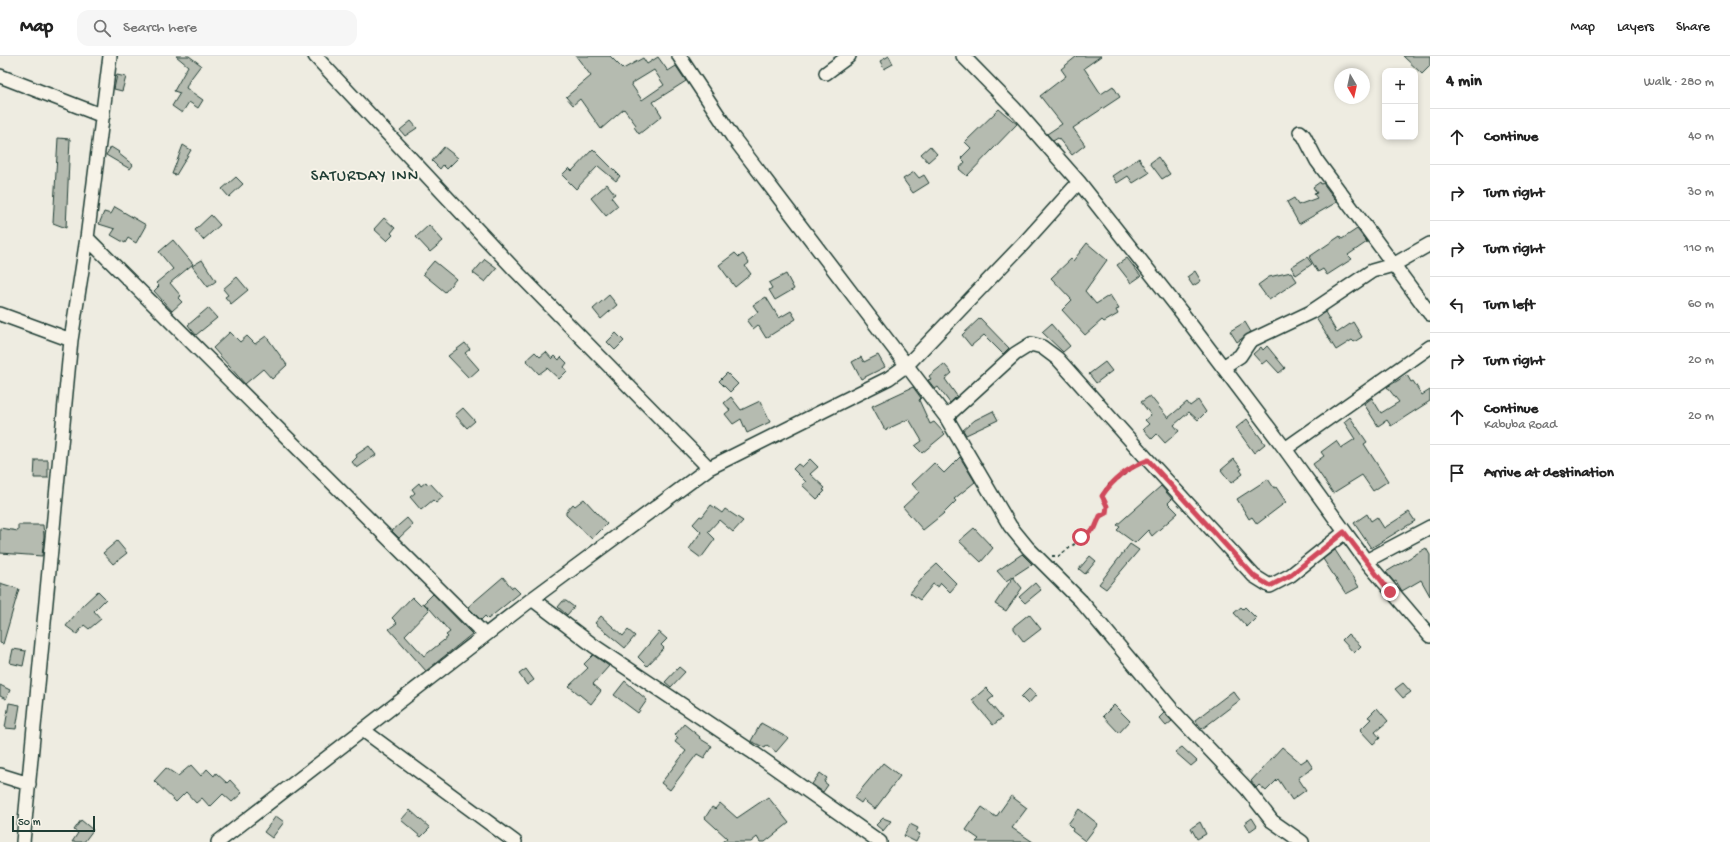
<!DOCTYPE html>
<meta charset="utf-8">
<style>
:root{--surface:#fff;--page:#f6f6f6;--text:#222;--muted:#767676;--line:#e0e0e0}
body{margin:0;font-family:"Gochi Hand",sans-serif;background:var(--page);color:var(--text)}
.controls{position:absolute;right:12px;top:12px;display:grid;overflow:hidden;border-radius:8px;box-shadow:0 2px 6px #0003}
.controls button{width:36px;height:36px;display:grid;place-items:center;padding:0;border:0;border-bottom:1px solid var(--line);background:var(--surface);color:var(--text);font:20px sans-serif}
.compass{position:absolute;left:1334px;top:12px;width:36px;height:36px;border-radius:50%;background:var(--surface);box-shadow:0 2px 6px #0003;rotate:171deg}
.scale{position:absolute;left:12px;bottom:10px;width:83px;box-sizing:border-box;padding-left:4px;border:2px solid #1f3d34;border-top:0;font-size:11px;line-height:14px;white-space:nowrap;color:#1f3d34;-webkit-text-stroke:3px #f7f3e8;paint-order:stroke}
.stop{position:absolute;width:12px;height:12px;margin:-9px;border:3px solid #d1495b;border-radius:50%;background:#fff}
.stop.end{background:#d1495b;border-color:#fff;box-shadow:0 1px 4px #0008}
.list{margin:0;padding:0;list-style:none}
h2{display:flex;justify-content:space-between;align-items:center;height:52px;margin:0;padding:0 16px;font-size:17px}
h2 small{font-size:13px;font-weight:400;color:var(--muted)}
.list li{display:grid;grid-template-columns:26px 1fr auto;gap:12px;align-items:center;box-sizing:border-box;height:56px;padding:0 16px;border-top:1px solid var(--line)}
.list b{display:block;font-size:15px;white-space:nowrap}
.list p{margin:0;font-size:13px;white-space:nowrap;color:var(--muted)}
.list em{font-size:13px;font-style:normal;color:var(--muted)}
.icon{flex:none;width:22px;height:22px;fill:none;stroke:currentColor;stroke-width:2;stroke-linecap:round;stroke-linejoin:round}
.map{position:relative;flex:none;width:1430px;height:786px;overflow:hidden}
header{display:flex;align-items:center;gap:24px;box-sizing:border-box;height:56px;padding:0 20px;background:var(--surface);border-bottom:1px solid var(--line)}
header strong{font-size:19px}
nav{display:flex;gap:22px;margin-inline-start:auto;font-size:14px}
.search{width:280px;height:36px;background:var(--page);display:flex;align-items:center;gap:10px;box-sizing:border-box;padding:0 14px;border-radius:12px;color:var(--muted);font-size:15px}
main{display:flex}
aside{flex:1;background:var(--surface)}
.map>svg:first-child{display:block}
.building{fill:#b5bbb0;stroke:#1f3d34;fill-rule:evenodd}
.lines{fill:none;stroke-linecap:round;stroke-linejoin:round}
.street-casing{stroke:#1f3d34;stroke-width:16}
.path{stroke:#1f3d34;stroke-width:2;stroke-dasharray:3 3;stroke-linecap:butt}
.street{stroke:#f7f3e8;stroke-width:13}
.route{stroke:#d1495b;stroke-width:5}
.labels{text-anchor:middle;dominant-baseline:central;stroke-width:4;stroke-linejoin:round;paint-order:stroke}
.quarter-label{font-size:16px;letter-spacing:1px;fill:#1f3d34;stroke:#f7f3e8}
</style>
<header>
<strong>Map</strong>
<div class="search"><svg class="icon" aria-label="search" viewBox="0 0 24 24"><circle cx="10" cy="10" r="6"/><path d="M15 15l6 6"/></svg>Search here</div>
<nav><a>Map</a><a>Layers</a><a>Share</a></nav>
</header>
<main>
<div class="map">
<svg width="1430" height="786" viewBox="0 0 1430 786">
<rect width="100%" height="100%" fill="#eeece1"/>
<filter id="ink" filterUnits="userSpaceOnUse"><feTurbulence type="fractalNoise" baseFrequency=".025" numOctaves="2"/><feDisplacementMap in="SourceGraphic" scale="8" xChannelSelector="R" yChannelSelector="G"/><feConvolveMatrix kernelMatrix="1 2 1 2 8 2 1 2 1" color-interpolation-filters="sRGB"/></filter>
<g filter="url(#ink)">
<path class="building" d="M176 0H189L201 9 189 25 186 32 203 44 198 52 189 46 182 57 172 50 180 37 174 35 188 10Z
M576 0H610L623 13 643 2 647 8 658 1 668 15 676 10 686 25 653 46 662 60 639 78 634 71 636 69 624 53 601 73 580 43 573 49 566 41 591 20ZM654 14 664 29 642 44 631 28Z
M889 0 893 8 884 13 880 5Z
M1077 0H1101L1084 12 1101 38 1113 30 1120 41 1073 72 1085 89 1072 99 1058 82 1053 85 1047 78 1062 68 1040 40 1066 20 1061 13Z
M1403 0H1430V10L1422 18Z
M117 19 126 21 122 35 114 33Z
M999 53 1017 68 967 120 959 113 965 106 961 102 971 92 965 86Z
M411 65 417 72 405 80 400 74Z
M58 82 70 83 66 172 53 167Z
M183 89 191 94 176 119 172 118Z
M930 90 937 98 928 106 921 98Z
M111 91 119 96 118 97 133 109 130 113 106 99Z
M444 91 458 102 447 113 443 109 440 113 432 105Z
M593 93 620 120 616 125 598 110 576 133 562 119 569 112 572 115Z
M1158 101 1170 118 1162 123 1150 107Z
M1139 102 1149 117 1133 127 1128 120 1117 127 1112 120Z
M914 116 919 122 924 119 929 127 913 137 903 123Z
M236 121 243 128 229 141 222 133Z
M1320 126 1321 128 1323 127 1337 146 1299 168 1287 146 1294 142 1298 149 1317 142 1314 138 1317 137 1313 131Z
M607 128 615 138 611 141 618 150 606 160 591 142Z
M115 151 146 169 136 187 128 182 125 187 111 179 115 173 99 168 104 156 111 158Z
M211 159 220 169 203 184 195 174Z
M384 162 395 172 391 177 393 179 387 185 374 173Z
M429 169 443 185 430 196 416 181Z
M1357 173 1367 186 1348 199 1352 203 1327 219 1323 213 1318 216 1309 201 1340 180 1342 183Z
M173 184 193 208 170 227 181 240 178 242 182 246 172 255 154 235 159 230 156 227 173 213 159 196Z
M1087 187 1107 204 1085 235 1096 248 1110 239 1119 253 1116 254 1118 258 1104 266 1102 264 1085 279 1062 254 1072 244 1051 222 1071 203 1073 205Z
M735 197 739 201 743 198 749 207 745 210 751 218 735 231 719 209Z
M1307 201 1312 208 1296 219 1291 211Z
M1127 202 1141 220 1131 227 1117 209Z
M485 203 497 212 485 226 473 217Z
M202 204 216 225 208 231 192 210Z
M434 205 456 223 445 236 423 218Z
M1195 215 1201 225 1193 230 1187 221Z
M1291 216 1297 225 1269 244 1258 229 1269 221Z
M786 218 794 233 775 244 769 234 772 232 769 227Z
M237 221 248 234 231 248 225 241 228 239 223 233Z
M609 239 617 249 601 263 593 253Z
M766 241 779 262 791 255 796 263 766 282 758 269 753 273 747 265 758 256 753 249Z
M208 252 217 262 196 279 188 269Z
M1325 256 1337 277 1353 266 1362 281 1354 286 1352 284 1336 294 1316 262Z
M980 262 1009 292 1003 298 984 279 971 290 962 279Z
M1245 266 1251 276 1237 286 1230 275Z
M1051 268 1070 290 1063 296 1042 276Z
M230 276 240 286 247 280 255 288 266 280 287 309 272 323 263 313 245 328 213 292Z
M616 277 624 285 615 294 607 286Z
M465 287 470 293 465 297 479 313 469 322 448 300Z
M1267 290 1285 312 1279 317 1267 304 1262 308 1253 298 1261 291 1263 294Z
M535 296 540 301 546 296 552 303 555 300 559 304 561 301 567 307 564 311 567 315 559 323 547 312 539 318 526 304Z
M878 299 885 311 861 323 852 306 861 301 864 306Z
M1105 306 1112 315 1096 327 1089 318Z
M944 308 952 317 945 323 957 340 950 347 938 331 935 333 928 324 931 323 929 320Z
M727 317 738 328 730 336 719 325Z
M1407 319 1411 326 1413 325 1422 339 1430 334V345L1391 370 1387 364 1378 370 1364 348 1372 342 1381 357 1399 346 1387 331Z
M913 331 921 342 919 344 930 368 934 366 945 378 922 397 915 390 922 385 909 363 885 374 872 350Z
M1150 340 1168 362 1187 346 1190 350 1198 344 1206 356 1198 364 1189 356 1174 369 1179 375 1165 387 1157 378 1152 383 1143 373 1149 368 1145 364 1151 359 1141 346Z
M731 341 741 354 760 345 770 366 747 377 741 363 733 368 725 358 730 354 724 347Z
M463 352 475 365 467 372 455 359Z
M993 355 998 364 966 379 963 374 975 364Z
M1350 361 1367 386 1364 388 1388 425 1373 435 1362 419 1333 437 1313 408 1324 400 1321 396 1336 385 1341 392 1355 383 1344 366Z
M1247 363 1265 388 1254 397 1236 372Z
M369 390 376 399 357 412 352 406 357 401 356 399Z
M960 401 975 426 954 443 956 445 943 458 923 474 903 451 919 436 912 428 934 407 944 417Z
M810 403 818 411 810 418 825 432 823 434 825 435 817 443 802 429 806 426 793 413 798 408 802 411Z
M1234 403 1242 413 1240 414 1243 418 1231 427 1221 414Z
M35 404H48V422H34Z
M1268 423 1274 432 1276 431 1286 446 1257 468 1252 461 1249 463 1237 443Z
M426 426 428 429 430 427 443 441 436 447 433 444 421 454 410 441 415 437 412 433 419 427 421 430Z
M1161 430 1172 443 1168 447 1178 457 1152 480 1148 474 1135 487 1117 474 1120 471 1117 469Z
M584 443 607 468 592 483 566 459V456L573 448 575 450Z
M711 449 722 457 725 453 743 465 733 476 719 464 708 476 715 483 701 502 689 493 701 476 693 468 700 460 702 461Z
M1409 456 1415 465 1371 492 1354 467 1367 458 1371 465 1377 461 1384 472Z
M407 462 413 469 399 482 392 475Z
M18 469H43L44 480 42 500 0 497V472L18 475Z
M974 472 993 492 981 506 959 485Z
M117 485 127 497 113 508 103 497Z
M1130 488 1139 494 1106 533 1099 528Z
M1426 492 1430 499V540L1421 524 1402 535 1396 525 1394 526 1386 516Z
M1335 494 1359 531 1346 538 1323 503Z
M1022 498 1032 508 1006 525 997 515Z
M1090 500 1096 505 1085 518 1079 513Z
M937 508 957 528 950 536 941 527 938 531 933 528 920 544 910 537 926 518Z
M503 521 512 532 514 531 520 537 488 563 485 560 481 564 468 551Z
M1013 521 1022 532 1006 555 995 548Z
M0 527 19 533 3 588 0 587Z
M1035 527 1041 534 1025 547 1019 541Z
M98 535 106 543 94 555 101 563 89 573 84 569 77 578 66 570 83 549Z
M433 538 472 578 426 615 389 573 397 567 392 562 412 541 420 549 423 547 429 553 424 547ZM430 553 450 576 446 579 448 581 424 600 405 579Z
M563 545H566L574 551 567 559 558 551Z
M1241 551 1243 553 1245 551 1256 562 1247 571 1234 557Z
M1029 558 1041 573 1024 586 1014 573V570Z
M601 560 623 580 628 574 635 580 625 592 595 567Z
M659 576 667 583 661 589 664 592 647 610 638 601Z
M1348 578 1361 590 1354 597 1342 584Z
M13 593 26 595 23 610 10 607Z
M593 599 609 610 593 628 601 635 591 648 569 630 588 612 584 608Z
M679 611 685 616 671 631 665 626Z
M526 613 534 624 527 629 519 618Z
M625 625 647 644 638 657 614 639Z
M1403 627 1411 636 1403 642 1395 633Z
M0 629 10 634 6 643 0 640Z
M986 632 994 640 988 645 1002 662 993 669 972 644Z
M1029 633 1036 639 1028 648 1021 641Z
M1233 635 1240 644 1202 673 1195 664Z
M9 647 20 649 16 673 5 672Z
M1114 649 1130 665 1119 677 1103 660Z
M1377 652 1388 665 1375 676 1380 682 1373 688 1360 674 1371 663 1368 661Z
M1164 657 1172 665 1166 670 1159 662Z
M761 667 788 682 776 696 767 689 765 692 751 685Z
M684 668 700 681 699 682 712 690 704 702 697 698 670 734 661 727 686 695 675 686 678 682 675 679Z
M1182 691 1197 705 1191 710 1175 696Z
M1282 691 1301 707 1307 703 1313 712 1298 722 1306 734 1292 744 1278 723 1266 735 1259 729 1256 732 1251 725Z
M883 707 900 720 875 753 863 744 861 747 854 742Z
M191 709 201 720 207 713 214 720 216 717 227 727 230 724 242 737 232 746 223 738 210 751 202 742 196 747 186 736 176 746 154 725 166 712 178 720Z
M820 717 827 722 824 726 828 729 823 736 812 728Z
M1011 740 1027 752 1012 772 1033 786H976L979 783 966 774 982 751 996 761Z
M768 741 789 767 765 786H760L757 781 751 786H722L727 782 705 762 712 751 715 753 720 747 737 762Z
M1079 753 1098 768 1085 785 1072 775 1073 773 1068 768Z
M410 754 430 772 421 781 401 764Z
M276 760 284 766 272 782 264 776Z
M883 762 891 765 883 775 876 769Z
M1252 762 1257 770 1250 775 1245 767Z
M81 764 93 774 84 786H72L78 777 74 774Z
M1200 766 1206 778 1197 783 1191 772Z
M910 768 918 772 916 776 920 778 916 786 904 780Z"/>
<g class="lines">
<defs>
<path id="street" d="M315 0 516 215 709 412
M679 0 732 80 946 361 1010 470 1028 492 1081 545 1174 656 1247 733 1272 765 1302 786
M963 0 1014 52 1079 126
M826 17 849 0
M0 20 103 60
M1300 76 1304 80 1317 105 1430 258
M87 182 485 579
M0 258 71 284
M1223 311 1240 300 1250 285 1311 256 1372 215 1393 209 1430 188
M946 361 1015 298 1031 288 1042 291 1058 303 1148 404 1254 520 1270 530 1291 519 1345 476
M1285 393 1430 291
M1366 505 1430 580
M532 543 594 590 751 695 880 786
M363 674 515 786
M0 719 29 728
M23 786 71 284 87 182 110 0
M218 786 532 543 709 412 889 322 907 309 1024 187 1079 126 1182 257 1285 393 1366 505 1430 471"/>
</defs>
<use href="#street" class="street-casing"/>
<path class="path" d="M1052 500H1059L1095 472 1100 461 1106 457 1107 450 1102 440 1109 429 1138 408"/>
<use href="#street" class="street"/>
</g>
</g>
<g class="lines" filter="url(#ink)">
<path class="route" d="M1081 481 1095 472 1100 460 1106 457 1107 450 1102 440C1113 423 1130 411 1148 404L1254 520 1270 530 1291 519 1344 476 1390 536"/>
</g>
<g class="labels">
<g class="quarter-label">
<text x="365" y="121">SATURDAY INN</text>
</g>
</g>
</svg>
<div class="controls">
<button>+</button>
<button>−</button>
</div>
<svg class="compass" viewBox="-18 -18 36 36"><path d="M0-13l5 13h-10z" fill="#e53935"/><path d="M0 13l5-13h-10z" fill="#767676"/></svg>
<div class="scale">50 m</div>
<div class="stop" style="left:1081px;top:481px"></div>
<div class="stop end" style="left:1390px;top:536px"></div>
</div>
<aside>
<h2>4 min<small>Walk · 280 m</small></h2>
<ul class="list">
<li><svg class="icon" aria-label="ahead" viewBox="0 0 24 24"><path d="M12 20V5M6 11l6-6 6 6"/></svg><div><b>Continue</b></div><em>40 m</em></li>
<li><svg class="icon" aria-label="right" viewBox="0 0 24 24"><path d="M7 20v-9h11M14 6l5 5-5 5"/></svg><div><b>Turn right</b></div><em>30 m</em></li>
<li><svg class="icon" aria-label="right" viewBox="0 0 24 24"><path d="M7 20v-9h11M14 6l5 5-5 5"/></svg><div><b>Turn right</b></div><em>110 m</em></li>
<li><svg class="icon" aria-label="left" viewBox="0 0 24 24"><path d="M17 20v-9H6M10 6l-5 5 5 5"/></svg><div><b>Turn left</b></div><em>60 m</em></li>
<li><svg class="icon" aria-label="right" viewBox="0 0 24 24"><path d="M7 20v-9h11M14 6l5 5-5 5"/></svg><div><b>Turn right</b></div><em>20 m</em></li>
<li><svg class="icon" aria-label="ahead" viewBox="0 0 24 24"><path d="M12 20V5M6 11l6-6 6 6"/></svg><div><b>Continue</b><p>Kabuba Road</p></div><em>20 m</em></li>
<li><svg class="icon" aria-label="arrive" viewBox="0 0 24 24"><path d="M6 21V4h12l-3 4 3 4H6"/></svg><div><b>Arrive at destination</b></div></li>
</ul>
</aside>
</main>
